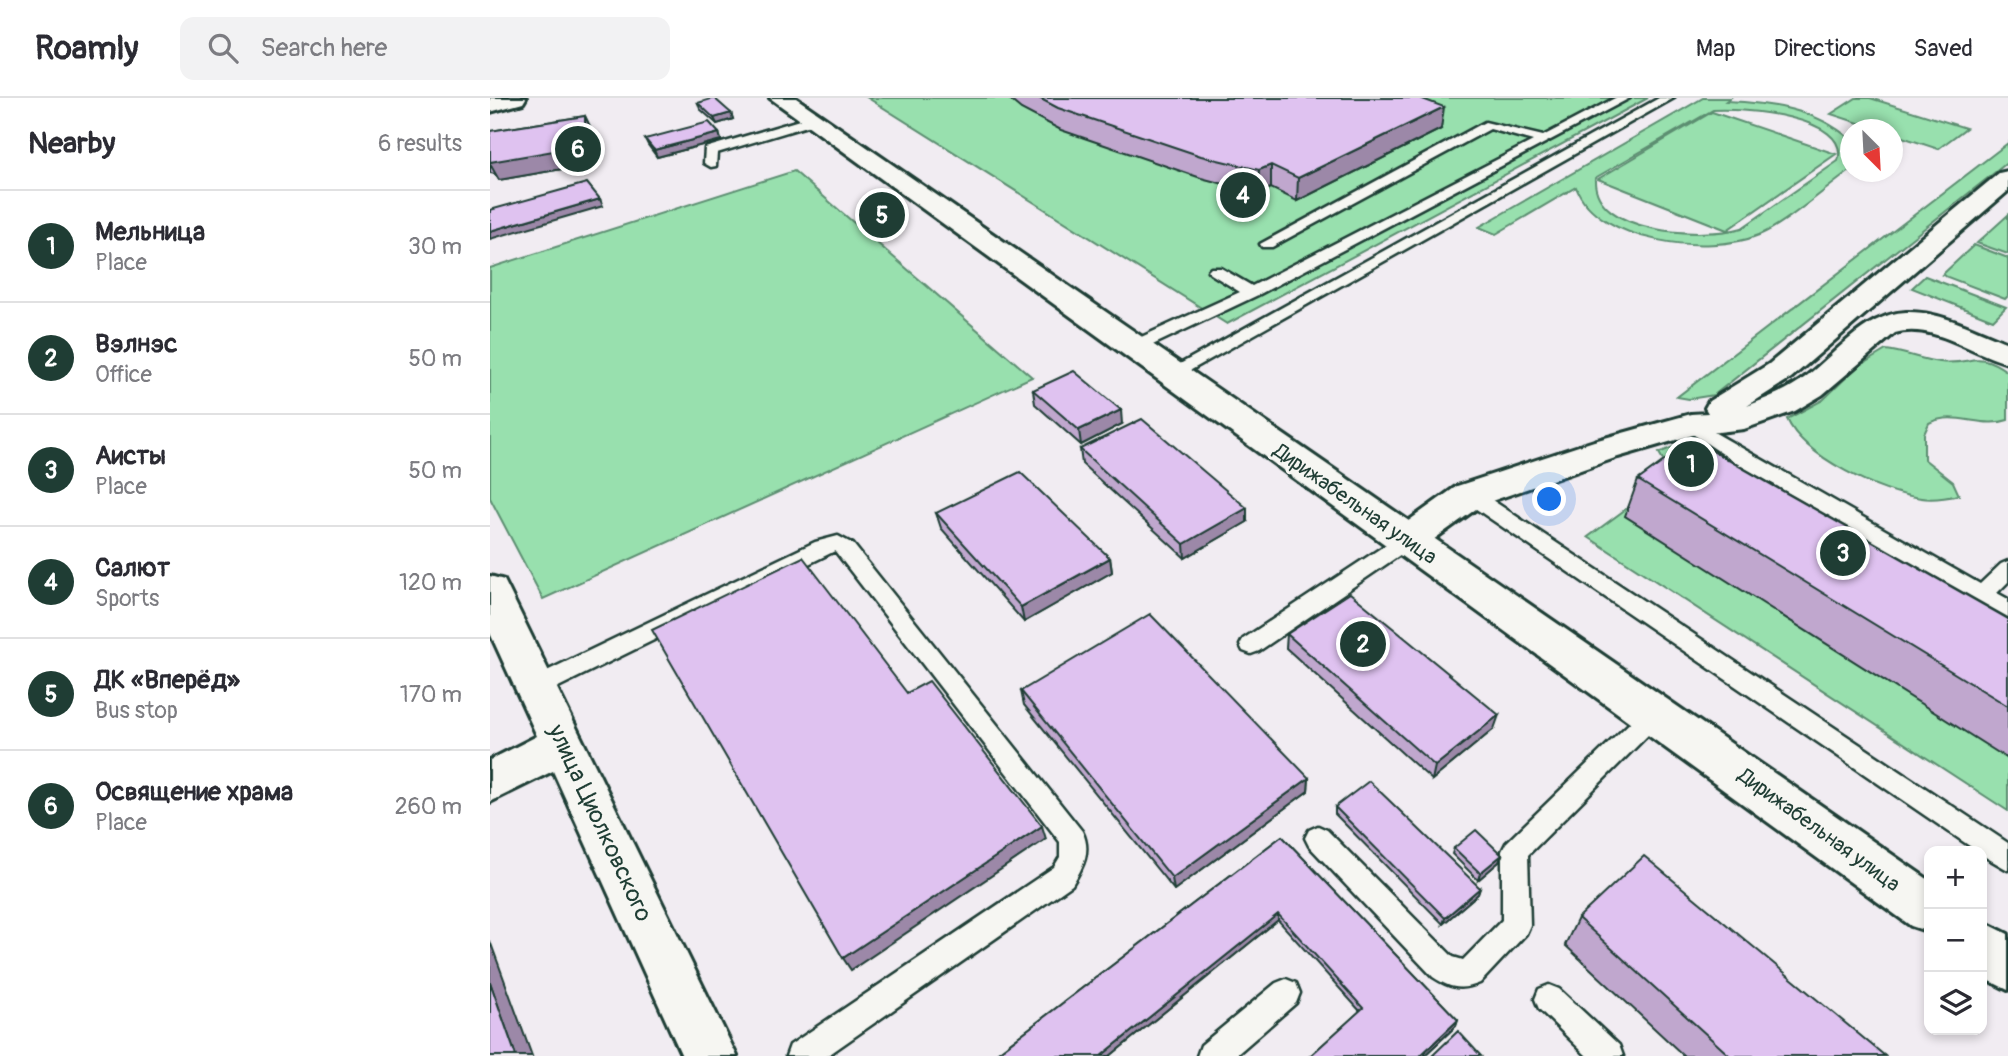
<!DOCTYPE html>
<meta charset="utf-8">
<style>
:root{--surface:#fff;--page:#f2f2f3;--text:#2b2b33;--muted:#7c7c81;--line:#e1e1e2;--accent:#1f3d34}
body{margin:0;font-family:Pangolin,sans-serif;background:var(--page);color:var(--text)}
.controls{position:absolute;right:21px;bottom:21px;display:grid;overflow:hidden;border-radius:14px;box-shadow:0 4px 10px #0003}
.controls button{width:63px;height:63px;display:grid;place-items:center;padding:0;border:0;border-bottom:2px solid var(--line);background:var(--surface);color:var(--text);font:35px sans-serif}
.compass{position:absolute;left:1350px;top:21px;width:63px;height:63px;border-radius:50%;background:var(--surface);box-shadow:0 4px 10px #0003;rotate:156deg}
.you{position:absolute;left:1060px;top:402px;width:24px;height:24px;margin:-18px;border:5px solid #fff;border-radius:50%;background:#1a73e8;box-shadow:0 0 0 10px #1a73e833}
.badge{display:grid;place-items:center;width:46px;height:46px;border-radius:50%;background:var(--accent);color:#fff;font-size:23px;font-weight:700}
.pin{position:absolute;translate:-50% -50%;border:4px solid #fff;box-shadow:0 2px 7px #0006}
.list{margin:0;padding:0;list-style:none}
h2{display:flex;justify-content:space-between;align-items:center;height:91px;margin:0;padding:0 28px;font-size:30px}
h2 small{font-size:23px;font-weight:400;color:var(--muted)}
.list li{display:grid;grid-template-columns:46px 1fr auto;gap:21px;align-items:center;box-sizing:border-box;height:112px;padding:0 28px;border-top:2px solid var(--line)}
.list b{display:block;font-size:26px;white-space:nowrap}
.list p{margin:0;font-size:23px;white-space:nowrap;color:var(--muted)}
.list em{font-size:23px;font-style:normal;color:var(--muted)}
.icon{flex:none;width:38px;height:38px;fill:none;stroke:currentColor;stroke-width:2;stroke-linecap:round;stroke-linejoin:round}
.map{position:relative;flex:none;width:1518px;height:958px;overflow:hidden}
header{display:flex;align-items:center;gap:42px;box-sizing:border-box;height:98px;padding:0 35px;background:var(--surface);border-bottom:2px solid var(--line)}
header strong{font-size:33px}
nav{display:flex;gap:38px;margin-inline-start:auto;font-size:24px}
.search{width:490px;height:63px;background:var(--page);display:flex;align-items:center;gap:18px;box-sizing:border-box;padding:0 24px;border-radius:14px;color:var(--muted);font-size:26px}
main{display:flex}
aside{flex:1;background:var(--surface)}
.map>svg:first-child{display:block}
.green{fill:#98e0ae;stroke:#5c8e71;stroke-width:2;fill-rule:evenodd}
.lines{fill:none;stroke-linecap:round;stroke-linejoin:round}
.lane-casing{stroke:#1f3d34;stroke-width:5}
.street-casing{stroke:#1f3d34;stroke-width:6}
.secondary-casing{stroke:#1f3d34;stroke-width:6}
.lane{fill:#f6f6f2;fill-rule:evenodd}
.street{fill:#f6f6f2;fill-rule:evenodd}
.secondary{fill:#f6f6f2;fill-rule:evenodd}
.wall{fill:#c0a7ce;stroke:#1f3d34;stroke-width:2}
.shaded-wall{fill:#9c88a8;stroke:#1f3d34;stroke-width:2}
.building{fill:#dfc2f0;stroke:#1f3d34;stroke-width:2}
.labels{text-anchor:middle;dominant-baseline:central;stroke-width:6;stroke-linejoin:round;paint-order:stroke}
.street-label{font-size:21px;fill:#1f3d34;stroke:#f6f6f2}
.near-street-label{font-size:24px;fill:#1f3d34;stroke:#f6f6f2}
</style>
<header>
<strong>Roamly</strong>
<div class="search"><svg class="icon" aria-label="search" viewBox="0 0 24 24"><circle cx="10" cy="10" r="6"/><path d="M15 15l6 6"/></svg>Search here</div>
<nav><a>Map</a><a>Directions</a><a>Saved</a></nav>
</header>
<main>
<aside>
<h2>Nearby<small>6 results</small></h2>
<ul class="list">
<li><span class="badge">1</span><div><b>Мельница</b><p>Place</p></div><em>30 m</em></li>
<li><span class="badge">2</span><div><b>Вэлнэс</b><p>Office</p></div><em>50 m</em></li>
<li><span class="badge">3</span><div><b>Аисты</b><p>Place</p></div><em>50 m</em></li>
<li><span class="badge">4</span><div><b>Салют</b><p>Sports</p></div><em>120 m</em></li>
<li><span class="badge">5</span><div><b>ДК «Вперёд»</b><p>Bus stop</p></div><em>170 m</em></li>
<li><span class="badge">6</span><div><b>Освящение храма</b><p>Place</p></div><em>260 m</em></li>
</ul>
</aside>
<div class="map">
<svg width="1518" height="958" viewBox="0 0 1518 958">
<rect width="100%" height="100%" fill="#f1ecf2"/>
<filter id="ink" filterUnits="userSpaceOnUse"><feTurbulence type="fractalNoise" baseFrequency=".0143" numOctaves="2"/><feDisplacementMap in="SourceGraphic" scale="14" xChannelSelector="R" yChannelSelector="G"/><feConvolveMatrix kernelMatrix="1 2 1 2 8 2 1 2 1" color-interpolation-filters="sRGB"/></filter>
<g filter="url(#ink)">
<path class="green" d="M378 0H1158L737 226Z
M1213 0H1240L1236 3C1280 5 1326 11 1360 41V73C1336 90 1294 127 1269 137 1220 158 1107 145 1086 89L1006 136 989 129ZM1223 12C1248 10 1362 17 1348 63L1252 130C1214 141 1102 137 1105 80Z
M1366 0H1380L1476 30 1448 51 1403 36 1402 32 1387 31 1341 16Z
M1222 14 1346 56 1237 132 1108 81Z
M1518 45V64L1224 297 1199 301 1187 299Z
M304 73 542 279 53 501 0 400V170Z
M1518 117V156L1487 145Z
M1484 147 1518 160V198L1515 201 1452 177Z
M1435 178 1516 209 1503 222 1422 190Z
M1396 252C1415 254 1431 262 1450 264 1483 268 1484 250 1518 274V322C1492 331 1465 312 1439 325L1434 336V361L1463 384 1469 397C1456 400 1444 402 1431 400 1391 395 1314 359 1297 321L1333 302 1366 270Z
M1192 345 1518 536V713L1098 439 1182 377 1169 355Z"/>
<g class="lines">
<defs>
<path id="lane" d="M1125 0H1140L768 197 650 253 644 254 636 249 638 245 750 194 721 176 718 173 721 170H731L762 188 1043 43 1000 31 782 149H772L770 146 995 24 1053 38Z
M1169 0H1184L687 280 681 281 672 276Z
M323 18 329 22 327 25 227 55 226 68 221 69 214 65 215 50Z
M1201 321 1490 486 1511 466 1518 463V484L1507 495 1518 501V519L1248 366 1195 331 1192 327Z
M980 390 987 392 1518 745V772L1492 757V753H1487L973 402 970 397 973 392Z
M916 436 923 438 926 443 923 448 769 553 761 556 753 553 750 547 753 541 909 438Z
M348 438 363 446 592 733C602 753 593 769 582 787L337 958H296L300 947 564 769 570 759V744L345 453 54 596 46 598 38 596 34 589 38 582 325 444Z
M1165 605 1173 608 1177 615 1173 622 1038 757 1040 827 1036 836 990 885C970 893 960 890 943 879L819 748 815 740 819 732 828 728 837 732 963 859 973 862 1012 822V753L1016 745 1157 608Z
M796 881 806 885 810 895 806 905 745 958H707L711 947 786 885Z
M1059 887 1069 891 1129 947 1133 958H1097L1049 911 1045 901 1049 891Z"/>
<path id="street" d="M1518 73V93L1301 280 1257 308C1275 301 1294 294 1310 283 1343 260 1373 216 1416 214 1451 213 1486 233 1518 245V265C1482 256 1443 224 1405 235L1332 297 1305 313 1254 331 1203 337 1128 359 993 406 929 452 916 456 903 452 897 443 903 434 967 388 1104 343 1201 316 1218 315 1215 310 1219 303 1279 266 1509 75Z"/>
<path id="secondary" d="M0 0H36L33 5 0 14Z
M280 0H306L1439 782V834L1421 828Z
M0 478 14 482 19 492 247 958H192L63 673 0 704V662L47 638 0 535Z
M1492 823 1518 836V892L1492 879Z"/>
</defs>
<use href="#lane" class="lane-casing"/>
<use href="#street" class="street-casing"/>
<use href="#secondary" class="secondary-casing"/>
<use href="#lane" class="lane"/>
<use href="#street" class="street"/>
<use href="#secondary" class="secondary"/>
</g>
<path class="wall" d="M518 0H930L951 31 807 103 781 90 768 95 711 80 571 32 531 11Z
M208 5 241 15 243 21 227 26 210 11Z
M95 18 103 35V54L90 57V68L9 82 5 76 0 75V33Z
M229 35 231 42 167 59 158 47 155 41Z
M543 292 632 326 591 347 545 306Z
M590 351 757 424 695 460 592 366Z
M1148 382 1518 521V661L1135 418Z
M446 415 620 460 622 474 534 524 451 430Z
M797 536 1004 631 942 682 796 550Z
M531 593 819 680 818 693 684 792 534 607Z
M845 709 990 790 988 796 953 826 845 716Z
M792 738 968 922 966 928 934 958H820L870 913 788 822 620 958H503Z
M964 750 1012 757 1009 764 988 782 962 756Z
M1088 820 1395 958H1194L1075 847Z"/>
<path class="shaded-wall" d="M954 9 951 31 807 103 808 80Z
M241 15 243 21 227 26 224 20Z
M95 18 103 35V54L90 57V68L9 82 0 66V64L82 38Z
M229 35 231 42 167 59 164 52Z
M781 67V90L768 95 769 72Z
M110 101 113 108 0 141V133Z
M631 312 632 326 591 347 589 332Z
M757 410V424L695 460 694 446Z
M620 460 622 474 534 524 531 509Z
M1009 617 1004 631 942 682 945 668Z
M819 680 818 693 684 792 682 780Z
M552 728 556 741 361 872 353 860Z
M1012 757 1009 764 988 782 990 775Z
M990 790 988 796 953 826 955 820Z
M788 816V822L620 958H611Z
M0 843 42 958H26L0 884Z
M968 922 966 928 934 958H930Z"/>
<path class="building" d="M224 0 241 15 224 20 208 5Z
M549 0H930L954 9 808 80 781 67 769 72 711 58 568 10Z
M95 18V36L82 38 81 50 0 64V33Z
M219 24 229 35 164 52 155 41Z
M97 85 110 101 0 133V112Z
M584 273 631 312 589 332 543 292Z
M652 321 757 410 694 446 590 351Z
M1203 342 1518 521V608L1148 382Z
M530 374 620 460 531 509 446 415Z
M313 459 417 595 439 583 552 728 353 860 162 532Z
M860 495 1009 617 945 668 797 536Z
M660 516 819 680 682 780 531 593Z
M879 683 990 790 955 820 845 709Z
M986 732 1012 757 990 775 964 750Z
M792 738 968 922 930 958H820L873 910 788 816 611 958H503Z
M1154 758 1395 958H1240L1088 820Z
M0 884 26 958H0Z
M968 933 991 958H942Z"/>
</g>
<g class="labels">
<g class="street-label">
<text transform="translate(865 406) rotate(35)">Дирижабельная улица</text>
<text transform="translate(1329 732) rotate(36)">Дирижабельная улица</text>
</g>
<g class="near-street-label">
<text transform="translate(110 725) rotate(65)">улица Циолковского</text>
</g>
</g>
</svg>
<div class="controls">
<button>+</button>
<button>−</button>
<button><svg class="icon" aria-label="layers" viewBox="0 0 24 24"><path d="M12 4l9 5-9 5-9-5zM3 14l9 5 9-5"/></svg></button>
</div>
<svg class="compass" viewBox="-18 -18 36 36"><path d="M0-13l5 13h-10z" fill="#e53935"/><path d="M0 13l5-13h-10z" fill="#7c7c81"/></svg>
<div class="you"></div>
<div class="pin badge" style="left:1201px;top:366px">1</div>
<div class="pin badge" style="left:873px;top:546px">2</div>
<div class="pin badge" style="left:1353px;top:455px">3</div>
<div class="pin badge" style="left:753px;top:97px">4</div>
<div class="pin badge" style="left:392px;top:117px">5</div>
<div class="pin badge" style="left:88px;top:51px">6</div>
</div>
</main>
